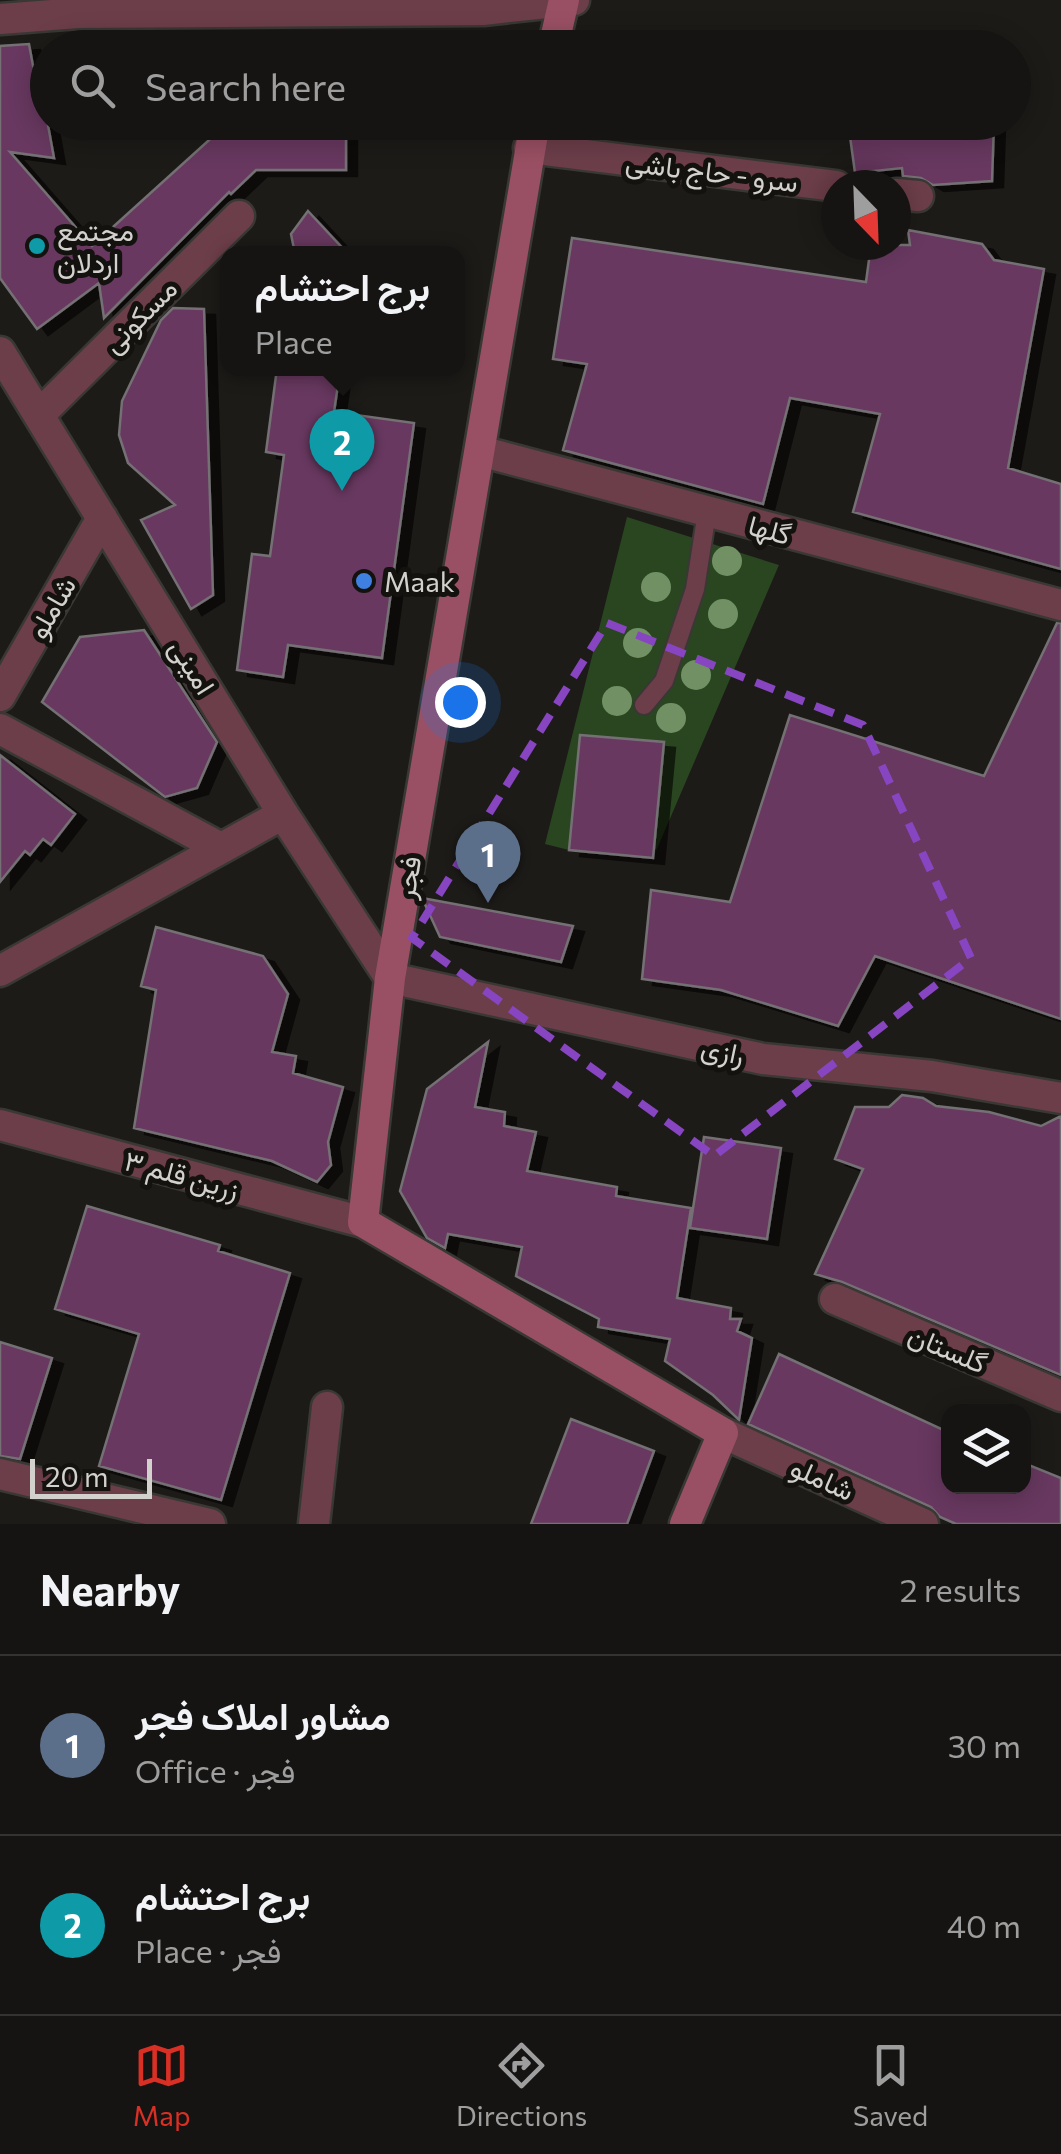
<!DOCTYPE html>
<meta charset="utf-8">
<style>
:root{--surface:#161412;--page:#1f1d1b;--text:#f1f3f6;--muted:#9e9e9f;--line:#353332;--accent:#d93025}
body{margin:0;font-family:Commissioner,Vazirmatn,sans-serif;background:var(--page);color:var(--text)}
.controls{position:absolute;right:30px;bottom:30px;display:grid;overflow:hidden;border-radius:20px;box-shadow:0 5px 25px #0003}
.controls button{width:90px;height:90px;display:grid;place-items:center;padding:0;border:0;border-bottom:2px solid var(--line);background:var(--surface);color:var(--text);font:50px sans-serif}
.compass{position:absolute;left:821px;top:170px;width:90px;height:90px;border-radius:50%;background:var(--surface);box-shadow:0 5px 25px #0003;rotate:157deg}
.scale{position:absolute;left:30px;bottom:25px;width:122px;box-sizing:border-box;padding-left:10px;border:5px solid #d2d1ce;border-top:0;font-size:28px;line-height:35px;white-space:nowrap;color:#d2d1ce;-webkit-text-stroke:8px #14120f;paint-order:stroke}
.you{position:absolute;left:460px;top:702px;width:35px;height:35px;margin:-25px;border:8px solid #fff;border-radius:50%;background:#1a73e8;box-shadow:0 0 0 15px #1a73e833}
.badge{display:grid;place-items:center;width:65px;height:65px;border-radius:50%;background:var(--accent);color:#fff;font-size:32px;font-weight:700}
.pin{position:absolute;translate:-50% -82px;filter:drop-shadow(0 2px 5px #0008)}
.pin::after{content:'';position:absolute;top:52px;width:35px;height:30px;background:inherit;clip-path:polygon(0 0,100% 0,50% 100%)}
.popup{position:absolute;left:220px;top:246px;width:245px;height:130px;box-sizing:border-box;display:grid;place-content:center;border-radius:20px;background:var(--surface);filter:drop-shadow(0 2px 8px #0005);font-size:32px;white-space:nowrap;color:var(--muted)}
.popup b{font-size:38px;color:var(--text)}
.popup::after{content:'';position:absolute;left:50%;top:100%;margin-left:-20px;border:20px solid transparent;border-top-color:var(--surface)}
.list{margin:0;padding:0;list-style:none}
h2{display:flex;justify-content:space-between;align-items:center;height:130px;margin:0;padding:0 40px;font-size:42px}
h2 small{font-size:32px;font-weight:400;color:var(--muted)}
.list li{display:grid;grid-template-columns:65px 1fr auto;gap:30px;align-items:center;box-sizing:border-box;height:180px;padding:0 40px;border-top:2px solid var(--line)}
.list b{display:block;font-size:38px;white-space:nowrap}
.list p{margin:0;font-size:32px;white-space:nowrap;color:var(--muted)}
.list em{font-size:32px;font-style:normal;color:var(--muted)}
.icon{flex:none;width:55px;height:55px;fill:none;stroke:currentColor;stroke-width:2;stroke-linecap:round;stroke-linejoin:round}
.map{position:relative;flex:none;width:1061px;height:1524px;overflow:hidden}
.search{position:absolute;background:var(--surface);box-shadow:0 5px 25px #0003;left:30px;right:30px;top:30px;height:110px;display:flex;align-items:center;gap:25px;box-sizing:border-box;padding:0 35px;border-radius:55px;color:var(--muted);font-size:38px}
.sheet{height:490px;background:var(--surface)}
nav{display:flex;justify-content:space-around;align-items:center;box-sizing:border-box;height:140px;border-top:2px solid var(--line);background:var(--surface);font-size:28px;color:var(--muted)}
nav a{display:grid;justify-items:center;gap:5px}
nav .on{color:var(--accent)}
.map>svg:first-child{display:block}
.green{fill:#2a4621}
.building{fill:#673861;stroke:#747073;stroke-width:2.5;filter:url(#shadow)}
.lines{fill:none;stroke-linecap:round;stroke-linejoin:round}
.lane-casing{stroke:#3a3835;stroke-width:22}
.street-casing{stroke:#3a3835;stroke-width:35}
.secondary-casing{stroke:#3a3835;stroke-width:35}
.lane{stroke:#6c3e4a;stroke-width:18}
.street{stroke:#6c3e4a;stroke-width:30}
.secondary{stroke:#9a5064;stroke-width:30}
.tree{fill:#719165}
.marked{fill:none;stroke:#8845c1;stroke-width:8;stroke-dasharray:20 12;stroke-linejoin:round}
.culture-dot{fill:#0f9aa8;stroke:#14120f;stroke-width:4}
.shop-dot{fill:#3f7fe0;stroke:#14120f;stroke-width:4}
.labels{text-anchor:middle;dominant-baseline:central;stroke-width:10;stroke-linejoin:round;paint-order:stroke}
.street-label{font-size:28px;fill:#d2d1ce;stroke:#14120f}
.poi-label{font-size:28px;fill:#d2d1ce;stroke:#14120f;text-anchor:start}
</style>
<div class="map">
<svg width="1061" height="1524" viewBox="0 0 1061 1524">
<defs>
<filter id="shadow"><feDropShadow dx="11" dy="6" stdDeviation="0" flood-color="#0009"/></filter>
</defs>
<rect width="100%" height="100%" fill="#1d1b18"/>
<path class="green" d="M627 517 779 565 653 858 664 742 580 735 569 850 545 844Z"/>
<path class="building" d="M29 44 33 66 37 65 54 158 10 152 92 246 229 122H346V170H256L231 194 229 192 104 318 99 283 37 329 0 278V46Z
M848 122H994L992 181 933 185 921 178 903 176 902 168 855 173Z
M308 211 348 254H295L291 234Z
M908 230 982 244 994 260 1044 269 1008 468 1061 484V569L853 512 880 414 790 398 763 504 563 450 587 364 553 359 572 238 866 282 871 245H910Z
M173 308 204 309 213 595 191 609 141 520 175 505 128 463 119 435 122 401 161 320Z
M277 368 340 371 334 412 414 423 382 658 288 645 283 677 237 670 252 554 270 556 284 455 266 452Z
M1057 623H1061V1019L875 956 838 1026 721 990 642 979 651 890 730 902 790 715 984 776Z
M144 630 217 742 197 788 165 797 42 702 80 637Z
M580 735 664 742 653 858 569 850Z
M0 755 75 814 51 845 43 839 30 855 25 851 0 882Z
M422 898 573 926 561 962 440 937Z
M156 927 263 956 288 994 272 1052 296 1056 293 1073 343 1087 328 1142 331 1165 317 1182 272 1161 134 1128 156 990 141 986Z
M488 1042 475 1107 505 1112 504 1126 536 1132 527 1171 617 1187 616 1196 691 1208 677 1298 731 1308 730 1319H741L737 1331 752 1338 739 1420 713 1395 665 1361 670 1339 598 1327 599 1319 516 1276 522 1247 448 1234 445 1248 427 1238 400 1191 427 1089Z
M902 1095 923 1098 936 1106 989 1112 1041 1126 1061 1116V1375L842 1282 815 1274 863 1169 835 1159 855 1107H889Z
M704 1137 781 1148 767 1239 690 1228Z
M87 1206 220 1245 218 1251 290 1273 221 1500 99 1466 139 1334 55 1309Z
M0 1342 52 1358 20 1459 0 1456Z
M779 1354 948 1432V1486H1024V1463L1061 1478V1524H956L940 1517 931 1507 748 1424Z
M571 1419 654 1451 627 1524H531Z"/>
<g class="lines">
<defs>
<path id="lane" d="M644 705 664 681 695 589 707 512"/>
<path id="street" d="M0 19 78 13 483 10 574 0
M529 148 836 186
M896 194 918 196
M0 352 283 814 390 978 763 1059 932 1076 1061 1098
M40 414 239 216
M480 451 1061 605
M0 696 102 518
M0 729 219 847
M0 971 283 814
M0 1125 363 1222
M835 1299 1061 1396
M723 1433 923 1524
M0 1474 210 1524
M314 1524 327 1407"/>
<path id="secondary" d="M553 48 564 0
M535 122 390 978 363 1222 723 1433 685 1524"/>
</defs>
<use href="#lane" class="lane-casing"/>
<use href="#street" class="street-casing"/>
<use href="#secondary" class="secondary-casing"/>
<use href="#lane" class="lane"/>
<use href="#street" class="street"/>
<use href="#secondary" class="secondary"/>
</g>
<g class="tree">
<circle cx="727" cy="561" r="15"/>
<circle cx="656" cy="587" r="15"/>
<circle cx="723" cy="614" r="15"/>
<circle cx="638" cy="643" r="15"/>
<circle cx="696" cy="675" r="15"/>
<circle cx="617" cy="701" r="15"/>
<circle cx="671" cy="718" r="15"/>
</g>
<path class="marked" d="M607 623 863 725 971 958 714 1156 412 938Z"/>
<circle class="culture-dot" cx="37" cy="246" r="10"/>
<circle class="shop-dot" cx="364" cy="581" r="10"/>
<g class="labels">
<g class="street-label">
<text transform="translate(712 171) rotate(7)">سرو - حاج باشی</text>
<text transform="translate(139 315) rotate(-45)">مسکونی</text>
<text transform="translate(770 529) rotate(15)">گلها</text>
<text transform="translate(51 607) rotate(-60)">شاملو</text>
<text transform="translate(193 666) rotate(58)">امینی</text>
<text transform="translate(407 877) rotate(-80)">فجر</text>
<text transform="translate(723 1050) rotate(12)">رازی</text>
<text transform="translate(182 1174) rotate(15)">زرین قلم ۳</text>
<text transform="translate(948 1348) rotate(23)">گلستان</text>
<text transform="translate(823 1478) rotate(24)">شاملو</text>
</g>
<g class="poi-label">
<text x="57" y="230">مجتمع<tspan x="57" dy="32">اردلان</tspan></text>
<text x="384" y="581">Maak</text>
</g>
</g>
</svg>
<div class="controls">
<button><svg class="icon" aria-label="layers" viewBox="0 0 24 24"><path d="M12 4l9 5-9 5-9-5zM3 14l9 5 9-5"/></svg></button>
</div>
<svg class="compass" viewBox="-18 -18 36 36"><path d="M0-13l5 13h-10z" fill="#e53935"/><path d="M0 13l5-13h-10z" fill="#9e9e9f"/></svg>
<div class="scale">20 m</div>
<div class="you"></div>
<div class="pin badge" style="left:488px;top:903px;background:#5c6f8a">1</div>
<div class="pin badge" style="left:342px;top:491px;background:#0f9aa8">2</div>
<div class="popup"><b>برج احتشام</b>Place</div>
<div class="search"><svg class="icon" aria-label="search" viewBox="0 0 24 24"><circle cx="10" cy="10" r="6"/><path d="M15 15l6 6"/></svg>Search here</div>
</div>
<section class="sheet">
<h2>Nearby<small>2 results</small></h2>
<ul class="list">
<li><span class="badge" style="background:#5c6f8a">1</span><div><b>مشاور املاک فجر</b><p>Office · فجر</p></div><em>30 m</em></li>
<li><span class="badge" style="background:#0f9aa8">2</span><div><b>برج احتشام</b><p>Place · فجر</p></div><em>40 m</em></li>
</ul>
</section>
<nav>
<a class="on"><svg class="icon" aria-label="map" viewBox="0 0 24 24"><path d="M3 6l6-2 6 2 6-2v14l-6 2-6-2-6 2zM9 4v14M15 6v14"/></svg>Map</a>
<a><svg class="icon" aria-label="directions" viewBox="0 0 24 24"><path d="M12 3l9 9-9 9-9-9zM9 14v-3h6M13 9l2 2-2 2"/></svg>Directions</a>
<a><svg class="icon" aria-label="saved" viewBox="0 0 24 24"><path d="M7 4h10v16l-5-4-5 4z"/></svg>Saved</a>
</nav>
